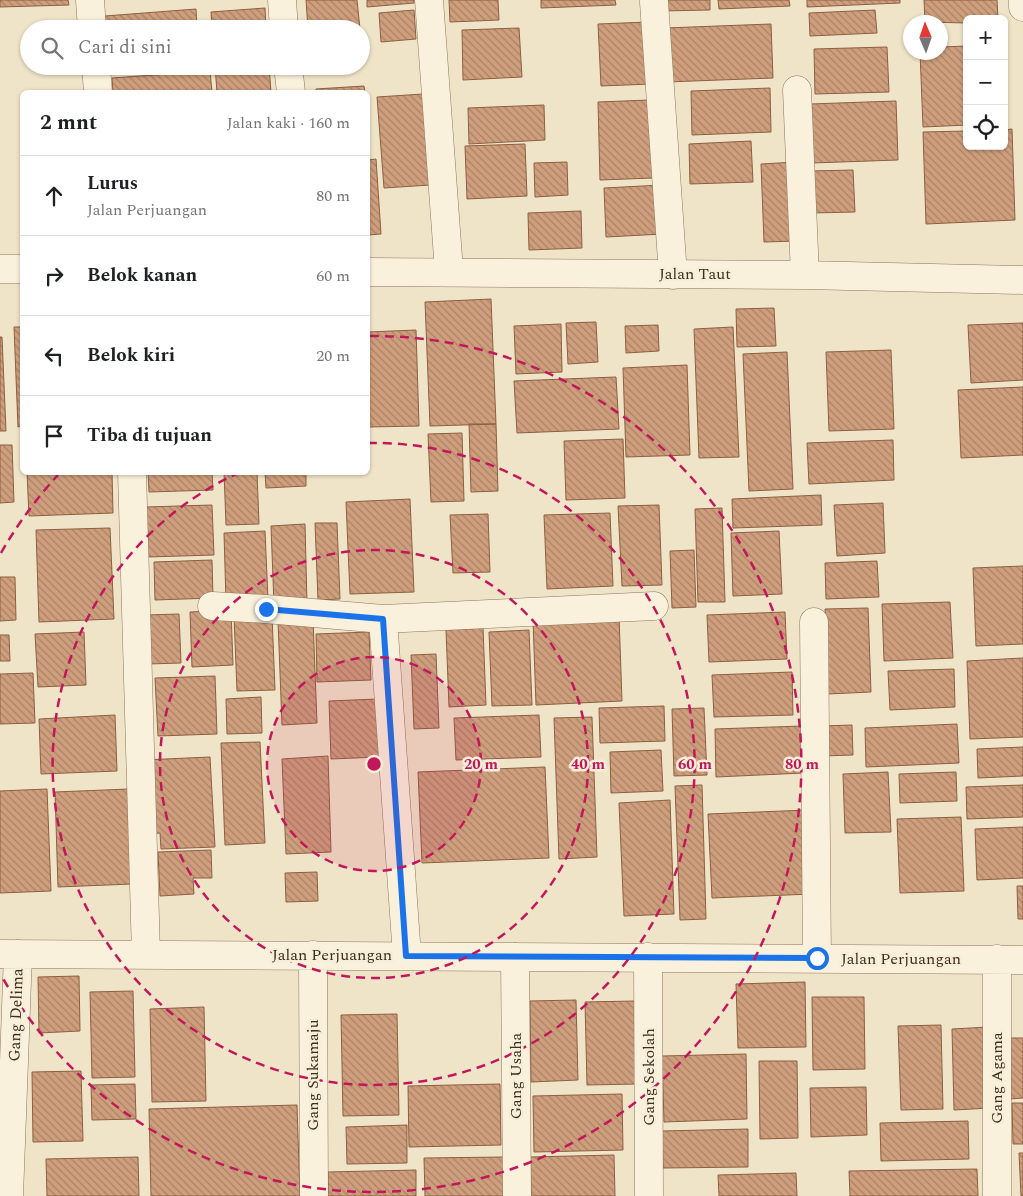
<!DOCTYPE html>
<html lang="id">
<meta charset="utf-8">
<style>
:root{--surface:#fff;--page:#f6f6f6;--text:#202124;--muted:#757577;--line:#e0e0e0}
body{margin:0;font-family:Spectral,serif;background:var(--page);color:var(--text)}
.controls{position:absolute;right:15px;top:15px;display:grid;overflow:hidden;border-radius:8px;box-shadow:0 1px 4px #0004}
.controls button{width:45px;height:45px;display:grid;place-items:center;padding:0;border:0;border-bottom:1px solid var(--line);background:var(--surface);color:var(--text);font:25px sans-serif}
.compass{position:absolute;left:903px;top:15px;width:45px;height:45px;border-radius:50%;background:var(--surface);box-shadow:0 1px 4px #0004;rotate:358deg}
.stop{position:absolute;width:15px;height:15px;margin:-11px;border:4px solid #1a73e8;border-radius:50%;background:#fff}
.stop.end{background:#1a73e8;border-color:#fff;box-shadow:0 1px 5px #0008}
.list{margin:0;padding:0;list-style:none}
h2{display:flex;justify-content:space-between;align-items:center;height:65px;margin:0;padding:0 20px;font-size:21px}
h2 small{font-size:16px;font-weight:400;color:var(--muted)}
.list li{display:grid;grid-template-columns:32px 1fr auto;gap:15px;align-items:center;box-sizing:border-box;height:80px;padding:0 20px;border-top:1px solid var(--line)}
.list b{display:block;font-size:19px;white-space:nowrap}
.list p{margin:0;font-size:16px;white-space:nowrap;color:var(--muted)}
.list em{font-size:16px;font-style:normal;color:var(--muted)}
.icon{flex:none;width:28px;height:28px;fill:none;stroke:currentColor;stroke-width:2;stroke-linecap:round;stroke-linejoin:round}
.map{position:relative;flex:none;width:1023px;height:1196px;overflow:hidden}
.search{position:absolute;background:var(--surface);box-shadow:0 1px 4px #0004;left:20px;top:20px;width:350px;height:55px;display:flex;align-items:center;gap:12px;box-sizing:border-box;padding:0 18px;border-radius:28px;color:var(--muted);font-size:19px}
.panel{position:absolute;background:var(--surface);box-shadow:0 1px 4px #0004;left:20px;top:90px;width:350px;height:385px;border-radius:8px}
.map>svg:first-child{display:block}
.building{fill:url(#building-back-hatch);stroke:#8d5f41}
.lines{fill:none;stroke-linecap:round;stroke-linejoin:round}
.minor-casing{stroke:#8d765c;stroke-width:29}
.minor{stroke:#faf1dc;stroke-width:28}
.route{stroke:#1a73e8;stroke-width:6}
.ring{fill:none;stroke:#c2185b;stroke-width:2.5;stroke-dasharray:9 6}
.labels{text-anchor:middle;dominant-baseline:central;stroke-width:5;stroke-linejoin:round;paint-order:stroke}
.street-label{font-size:16px;fill:#3d2e20;stroke:#f7eed8}
.centre{fill:#c2185b;stroke:#f7eed8;stroke-width:2.5}
.ring-label{font-size:15px;text-anchor:middle;font-weight:bold;fill:#c2185b;stroke:#f7eed8;stroke-width:5;stroke-linejoin:round;paint-order:stroke}
</style>
<div class="map">
<svg width="1023" height="1196" viewBox="0 0 1023 1196">
<defs>
<pattern id="building-back-hatch" width="6" height="6" patternUnits="userSpaceOnUse" patternTransform="scale(1.25)"><rect width="6" height="6" fill="#cf9f7d"/><path d="M-1 5l2 2M0 0l6 6M5-1l2 2" fill="none" stroke="#a98266"/></pattern>
</defs>
<rect width="100%" height="100%" fill="#f0e4c8"/>
<path class="building" d="M0 0H68L69 5 0 7Z
M306 0H357L360 29H308Z
M367 0H414V3L367 7Z
M449 0H498L499 20 450 22Z
M541 0H615L616 5 541 8Z
M661 0H710V10L661 11Z
M718 0H789L790 6 719 9Z
M807 0H900V3L807 7Z
M924 0H997L998 19H967V23L925 22Z
M265 8 266 29H212L211 12Z
M196 9 197 29H106L105 16Z
M414 10 416 39 381 42 379 13Z
M875 10 877 33 810 36 809 13Z
M648 22 651 84 601 86 598 24Z
M771 24 773 78 667 82 665 28Z
M519 28 522 77 463 80 462 30Z
M967 46V125L923 127 920 52H940V47Z
M887 47 889 92 815 94 814 49Z
M215 66H269L271 92H217Z
M210 71 212 92H113L112 78Z
M364 86 365 92H316V89Z
M770 88 771 132 692 135 691 91Z
M423 94 430 185 384 188 377 97Z
M649 100 653 178 600 180 598 102Z
M896 101 898 160 812 163 810 104Z
M544 105 545 140 469 144 468 108Z
M1012 129 1015 220 926 224 923 132 967 131V146H1004V130Z
M751 141 753 182 690 184 689 144Z
M525 144 527 196 467 199 465 146Z
M376 159 381 234 368 235V160Z
M567 162 568 195 535 197 534 163Z
M796 162 798 241 764 242 761 164Z
M853 170 855 212 811 213 810 171Z
M661 185 663 234 606 237 604 188Z
M581 211 582 248 529 250 528 213Z
M491 299 496 424 430 426 425 302Z
M774 308 776 346 737 347 736 309Z
M596 322 598 362 568 364 566 323Z
M1023 323V380L971 383 968 325Z
M561 324 562 372 516 374 514 326Z
M658 325 659 351 626 353 625 326Z
M14 327H22V426L18 427Z
M733 327 739 457 699 458 694 329Z
M416 330 419 426 368 427V332Z
M0 337H2L6 431H0Z
M891 350 894 429 829 431 826 352Z
M787 352 793 489 749 491 743 354Z
M687 365 690 455 626 457 623 368Z
M616 377 619 429 517 433 514 381Z
M1023 387V455L961 458 958 390Z
M469 424H496L498 491 471 492Z
M462 433 464 501 431 502 428 434Z
M623 439 625 498 566 500 564 441Z
M893 440 894 480 809 484 807 443Z
M0 445H12L14 502 0 503Z
M27 472H112L113 513 29 516Z
M148 472H212L213 490 149 492Z
M224 472H257L259 524 226 525Z
M265 472H306V486L266 488Z
M821 495 822 525 733 528 732 499Z
M410 499 414 592 350 594 346 502Z
M883 503 885 553 837 556 834 505Z
M212 505 214 555 147 557 145 507Z
M659 505 662 585 622 586 618 506Z
M722 508 725 602H698L695 509Z
M610 513 613 586 547 589 544 515Z
M488 514 490 572 453 573 450 515Z
M315 523H337L340 599 318 600Z
M305 524 307 604 274 605 271 526Z
M110 528 114 619 39 622 36 530Z
M265 531 268 600 226 602 224 533Z
M779 531 782 594 733 596 731 533Z
M694 550 696 607 672 608 670 551Z
M212 560 213 598 155 600 154 562Z
M877 561 879 597 826 599 825 563Z
M1023 566V644L976 646 973 568Z
M0 577H15L16 620 0 621Z
M950 602 953 658 884 661 882 604Z
M868 608 871 692 828 694 825 609Z
M231 610 233 665 192 667 190 612Z
M785 612 787 659 709 662 707 615Z
M179 614 181 663 148 664 146 615Z
M272 615 275 690 237 691 234 616Z
M619 616 622 701 536 705 533 620Z
M313 619 317 723 282 725 278 621Z
M483 628 486 705 449 707 446 630Z
M529 630 532 705 492 706 489 632Z
M84 632 86 685 38 687 35 634Z
M369 632 371 680 317 682 316 634Z
M0 635H9L10 661H0Z
M436 654 439 728 414 729 411 655Z
M1023 658V737L970 739 967 661Z
M954 669 955 707 890 710 888 671Z
M792 672 793 715 714 717 712 675Z
M33 673 35 723 0 724V674Z
M215 676 217 734 158 736 155 678Z
M261 697 262 733 227 734 226 699Z
M377 699 379 757 331 759 329 701Z
M664 706 665 741 600 743 599 708Z
M704 708 707 775 674 776 672 709Z
M115 715 117 771 41 774 39 719Z
M539 715 541 757 456 760 454 718Z
M592 717 597 857 559 859 554 718Z
M957 724 959 763 866 767 865 728Z
M852 725 853 755 822 756 821 726Z
M802 726 804 773 716 777 715 729Z
M260 742 265 843 225 845 221 743Z
M1023 747V776L978 778 977 749Z
M661 750 663 791 611 793 610 752Z
M328 756 331 852 286 854 282 759Z
M210 757 215 847 161 849 160 833 147 834 143 760Z
M545 767 549 858 422 863 418 772Z
M888 772 891 832 845 833 843 774Z
M956 772 957 801 900 803 899 774Z
M702 785 706 919 680 920 675 786Z
M1023 785V817L967 819 966 787Z
M47 789 51 891 0 893V791Z
M129 789 132 884 58 887 55 792Z
M670 800 674 914 624 916 619 803Z
M808 810 812 894 712 898 708 814Z
M961 817 964 891 900 893 897 819Z
M1023 827V878L977 880 975 829Z
M211 850 212 878H193L194 894 160 896 158 852Z
M317 872 318 901 286 902 285 873Z
M1017 886H1023V919H1018Z
M79 976 80 1031 39 1033 38 977Z
M805 982 806 1047 738 1048 736 984Z
M133 991 135 1077 92 1078 90 992Z
M812 997H864L865 1069 813 1070Z
M576 1000 578 1080 531 1082 530 1001Z
M635 1001 637 1084 587 1085 585 1002Z
M204 1007 206 1101 152 1102 150 1009Z
M397 1014 399 1115 343 1116 341 1015Z
M941 1025 943 1109 901 1110 898 1026Z
M989 1027 991 1108 954 1110 952 1029Z
M1009 1038H1023V1098L1010 1099Z
M746 1054 747 1119 664 1122 662 1056Z
M759 1061H797L798 1138 760 1139Z
M81 1071 83 1141 33 1142 32 1072Z
M135 1084 136 1119 92 1120 91 1085Z
M500 1084 501 1145 409 1147 408 1086Z
M866 1087 867 1135 811 1137 810 1088Z
M622 1094 623 1150 534 1152 533 1096Z
M1012 1103H1023V1144H1013Z
M297 1105 300 1196H151L149 1109Z
M968 1121 969 1159 881 1161 880 1123Z
M407 1125V1163L347 1164 346 1127Z
M748 1129V1167L663 1168 662 1131Z
M1019 1153H1023V1196H1021Z
M614 1155 615 1196H531L530 1157Z
M138 1157 139 1196H47L46 1159Z
M503 1157 504 1196H425L424 1158Z
M977 1169 978 1196H850L849 1171Z
M416 1170V1196H328V1172Z
M796 1173 797 1196H719L718 1175Z"/>
<g class="lines">
<defs>
<path id="minor" d="M90 0 92 29
M282 0 284 29
M429 0 449 271
M1023 0V7
M654 2 673 275
M96 66 98 92
M288 66 291 92
M797 90 805 275
M0 269H22
M368 272 805 275 1023 280
M132 472 146 954
M212 606 266 609 383 619
M814 622 817 958
M0 954 1023 960
M313 955 314 1196
M407 956 383 619 654 606
M515 957 517 1196
M648 957 649 1196
M997 959V1196
M9 1196 18 954"/>
</defs>
<use href="#minor" class="minor-casing"/>
<use href="#minor" class="minor"/>
</g>
<g class="lines">
<path class="route" d="M266 609 383 619 406 956 817 958"/>
</g>
<circle cx="374" cy="764" r="107" fill="#c2185b" fill-opacity=".12"/>
<g class="ring">
<circle cx="374" cy="764" r="107"/>
<circle cx="374" cy="764" r="214"/>
<path d="M368 443A321 321 0 1 1 238 473"/>
<path d="M1 553A428 428 0 0 1 58 475M370 336A428 428 0 1 1 1 975"/>
</g>
<g class="labels">
<g class="street-label">
<text x="695" y="274">Jalan Taut</text>
<text x="332" y="955">Jalan Perjuangan</text>
<text x="901" y="959">Jalan Perjuangan</text>
<text transform="translate(16 1015) rotate(-88)">Gang Delima</text>
<text transform="translate(313 1075) rotate(-90)">Gang Sukamaju</text>
<text transform="translate(516 1076) rotate(-90)">Gang Usaha</text>
<text transform="translate(649 1077) rotate(-90)">Gang Sekolah</text>
<text transform="translate(997 1078) rotate(-90)">Gang Agama</text>
</g>
</g>
<circle cx="374" cy="764" r="8" class="centre"/>
<g class="ring-label">
<text x="481" y="769">20 m</text>
<text x="588" y="769">40 m</text>
<text x="695" y="769">60 m</text>
<text x="802" y="769">80 m</text>
</g>
</svg>
<div class="controls">
<button>+</button>
<button>−</button>
<button><svg class="icon" aria-label="locate" viewBox="0 0 24 24"><circle cx="12" cy="12" r="6"/><path d="M12 2v4M12 18v4M2 12h4M18 12h4"/></svg></button>
</div>
<svg class="compass" viewBox="-18 -18 36 36"><path d="M0-13l5 13h-10z" fill="#e53935"/><path d="M0 13l5-13h-10z" fill="#757577"/></svg>
<div class="stop" style="left:817px;top:958px"></div>
<div class="stop end" style="left:266px;top:609px"></div>
<div class="search"><svg class="icon" aria-label="search" viewBox="0 0 24 24"><circle cx="10" cy="10" r="6"/><path d="M15 15l6 6"/></svg>Cari di sini</div>
<section class="panel">
<h2>2 mnt<small>Jalan kaki · 160 m</small></h2>
<ul class="list">
<li><svg class="icon" aria-label="ahead" viewBox="0 0 24 24"><path d="M12 20V5M6 11l6-6 6 6"/></svg><div><b>Lurus</b><p>Jalan Perjuangan</p></div><em>80 m</em></li>
<li><svg class="icon" aria-label="right" viewBox="0 0 24 24"><path d="M7 20v-9h11M14 6l5 5-5 5"/></svg><div><b>Belok kanan</b></div><em>60 m</em></li>
<li><svg class="icon" aria-label="left" viewBox="0 0 24 24"><path d="M17 20v-9H6M10 6l-5 5 5 5"/></svg><div><b>Belok kiri</b></div><em>20 m</em></li>
<li><svg class="icon" aria-label="arrive" viewBox="0 0 24 24"><path d="M6 21V4h12l-3 4 3 4H6"/></svg><div><b>Tiba di tujuan</b></div></li>
</ul>
</section>
</div>
